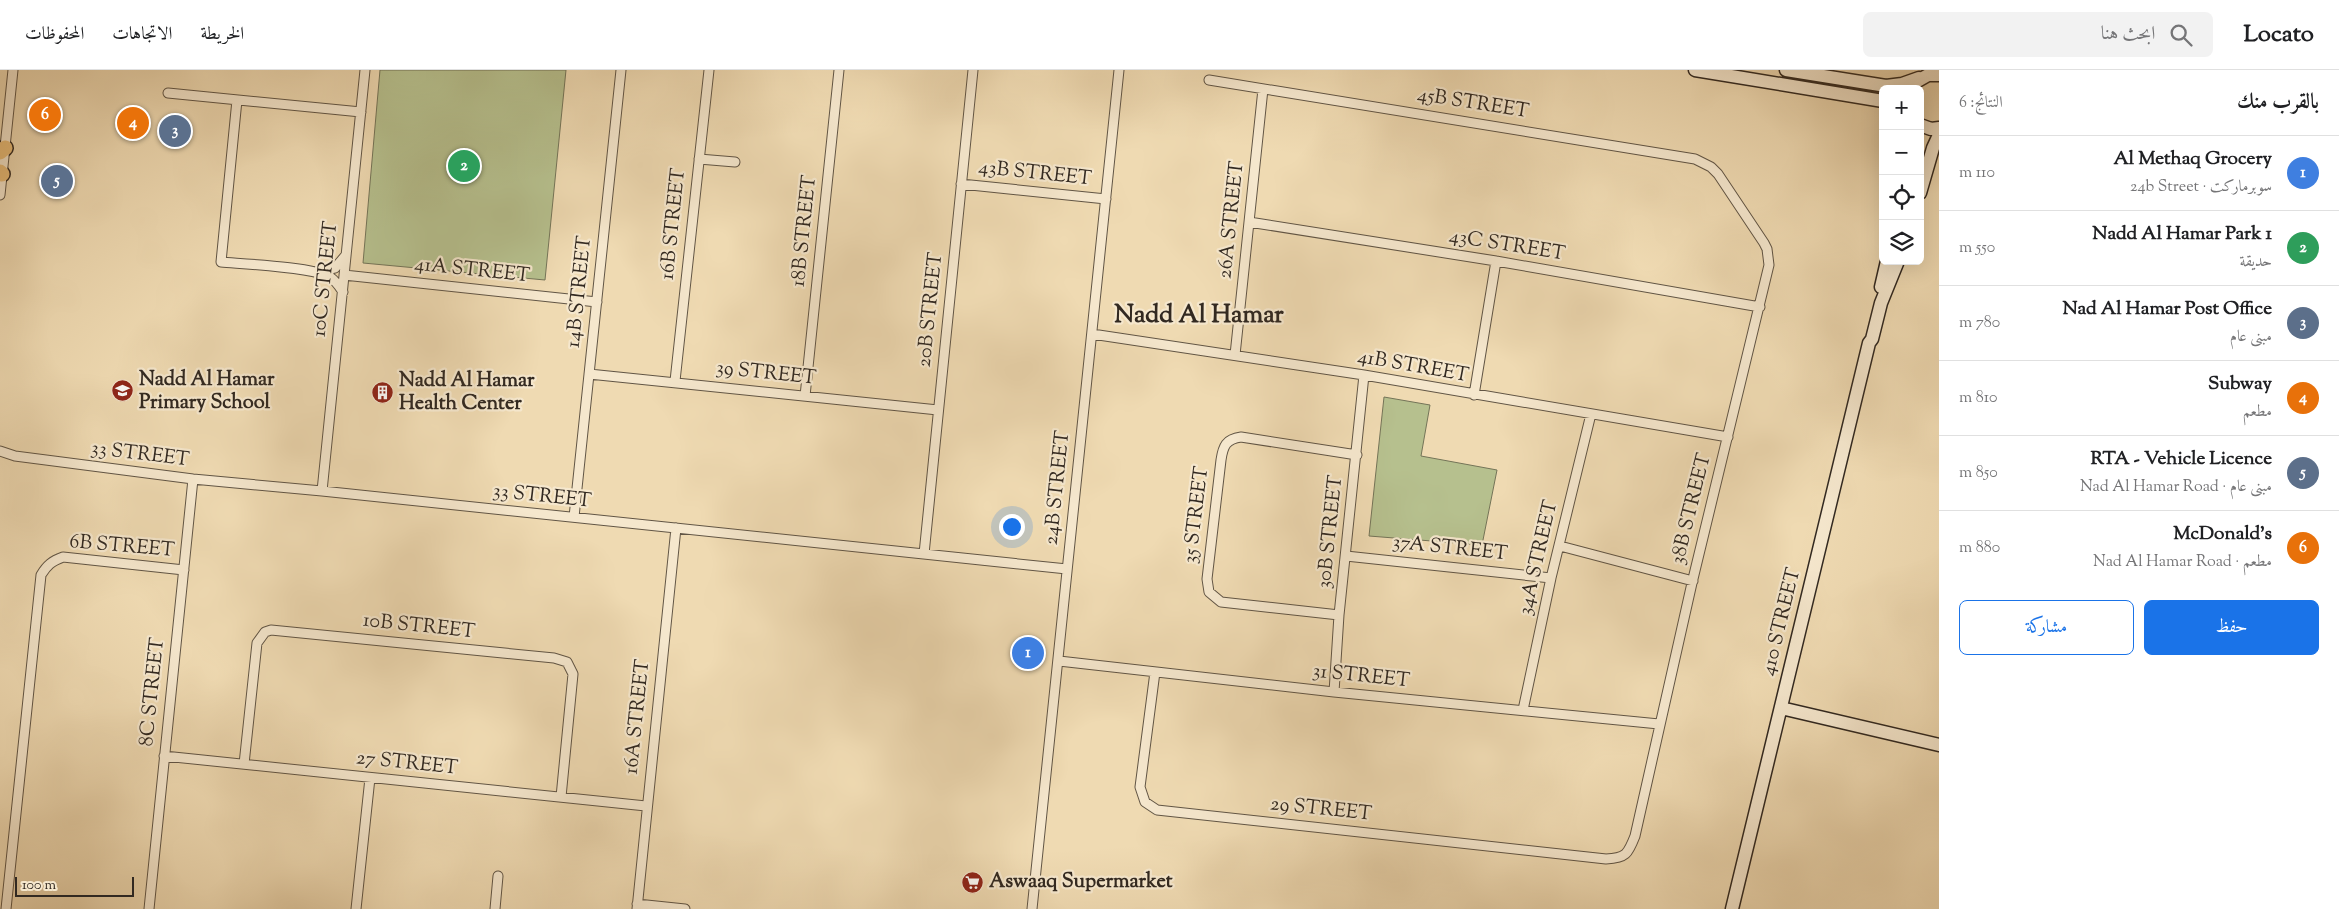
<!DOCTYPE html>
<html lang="ar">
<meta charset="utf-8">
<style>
:root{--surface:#fff;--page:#f2f2f2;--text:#202124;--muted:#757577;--line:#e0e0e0;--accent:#1a73e8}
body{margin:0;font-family:"Sorts Mill Goudy",Amiri,serif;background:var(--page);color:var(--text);direction:rtl}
.controls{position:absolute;right:15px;top:15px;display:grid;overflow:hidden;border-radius:8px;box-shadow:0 5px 20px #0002}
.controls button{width:45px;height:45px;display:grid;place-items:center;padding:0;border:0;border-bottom:1px solid var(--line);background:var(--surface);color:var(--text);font:25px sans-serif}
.scale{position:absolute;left:15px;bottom:12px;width:119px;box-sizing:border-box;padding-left:5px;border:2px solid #322921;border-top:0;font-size:14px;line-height:18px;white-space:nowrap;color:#322921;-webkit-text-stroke:4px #f5e7cd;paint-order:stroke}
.you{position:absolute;left:1011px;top:456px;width:18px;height:18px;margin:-12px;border:4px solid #fff;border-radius:50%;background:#1a73e8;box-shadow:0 0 0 8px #1a73e833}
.badge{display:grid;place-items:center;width:32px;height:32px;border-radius:50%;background:var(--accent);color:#fff;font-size:16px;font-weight:700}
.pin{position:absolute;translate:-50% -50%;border:2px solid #fff;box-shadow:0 1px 5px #0006}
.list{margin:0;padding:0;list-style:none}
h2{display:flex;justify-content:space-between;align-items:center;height:65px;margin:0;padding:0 20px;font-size:21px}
h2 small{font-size:16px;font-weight:400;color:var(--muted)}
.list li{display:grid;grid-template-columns:32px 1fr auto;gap:15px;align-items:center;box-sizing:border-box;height:75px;padding:0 20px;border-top:1px solid var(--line)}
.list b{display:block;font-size:19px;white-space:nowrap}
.list p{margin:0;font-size:16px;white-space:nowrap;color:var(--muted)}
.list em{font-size:16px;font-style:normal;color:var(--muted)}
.actions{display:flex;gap:10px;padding:15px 20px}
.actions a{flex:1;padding:11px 0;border:1px solid var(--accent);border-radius:8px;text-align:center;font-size:18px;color:var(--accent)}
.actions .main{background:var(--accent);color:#fff}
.icon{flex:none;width:28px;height:28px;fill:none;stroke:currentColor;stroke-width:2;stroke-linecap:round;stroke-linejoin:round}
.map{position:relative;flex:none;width:1939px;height:839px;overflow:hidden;direction:ltr}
header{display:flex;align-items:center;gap:30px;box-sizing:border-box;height:70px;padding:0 25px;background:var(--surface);border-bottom:1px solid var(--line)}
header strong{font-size:24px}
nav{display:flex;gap:28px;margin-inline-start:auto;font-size:18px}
.search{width:350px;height:45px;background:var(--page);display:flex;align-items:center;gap:12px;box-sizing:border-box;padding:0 18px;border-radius:8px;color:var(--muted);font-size:19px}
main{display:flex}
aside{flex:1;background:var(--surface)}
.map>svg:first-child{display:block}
.green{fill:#b6c08e;stroke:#747458}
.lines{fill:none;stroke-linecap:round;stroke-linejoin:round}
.street-casing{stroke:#615545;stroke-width:11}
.secondary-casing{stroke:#322921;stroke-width:15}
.primary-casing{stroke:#322921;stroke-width:18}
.street{stroke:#f5e7cd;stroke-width:9}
.secondary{stroke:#f5e7cd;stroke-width:12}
.primary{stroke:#e8bd79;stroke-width:15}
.labels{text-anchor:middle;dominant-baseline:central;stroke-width:4.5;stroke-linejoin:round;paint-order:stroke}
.street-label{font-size:20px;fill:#322921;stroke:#f5e7cd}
.poi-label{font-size:20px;font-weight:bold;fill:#322921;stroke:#f5e7cd;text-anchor:start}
.district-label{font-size:25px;font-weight:bold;fill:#322921;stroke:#f5e7cd}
</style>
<header>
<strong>Locato</strong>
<div class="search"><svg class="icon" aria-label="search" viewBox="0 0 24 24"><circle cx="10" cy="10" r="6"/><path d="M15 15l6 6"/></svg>ابحث هنا</div>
<nav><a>الخريطة</a><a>الاتجاهات</a><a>المحفوظات</a></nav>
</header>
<main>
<aside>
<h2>بالقرب منك<small>النتائج: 6</small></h2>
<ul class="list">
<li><span class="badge" style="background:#3f7fe0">1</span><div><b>Al Methaq Grocery</b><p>سوبرماركت · 24b Street</p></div><em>110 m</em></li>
<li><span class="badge" style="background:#2e9e5b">2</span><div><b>Nadd Al Hamar Park 1</b><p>حديقة</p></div><em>550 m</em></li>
<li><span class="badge" style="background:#5c6f8a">3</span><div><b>Nad Al Hamar Post Office</b><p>مبنى عام</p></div><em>780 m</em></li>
<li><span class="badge" style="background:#e8710a">4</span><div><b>Subway</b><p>مطعم</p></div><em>810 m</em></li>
<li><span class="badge" style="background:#5c6f8a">5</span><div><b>RTA - Vehicle Licence</b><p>مبنى عام · Nad Al Hamar Road</p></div><em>850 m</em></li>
<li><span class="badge" style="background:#e8710a">6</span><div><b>McDonald's</b><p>مطعم · Nad Al Hamar Road</p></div><em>880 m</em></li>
</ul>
<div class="actions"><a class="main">حفظ</a><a>مشاركة</a></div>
</aside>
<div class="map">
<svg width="1939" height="839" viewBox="0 0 1939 839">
<rect width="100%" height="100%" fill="#efdab2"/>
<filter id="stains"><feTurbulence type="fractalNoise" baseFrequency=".004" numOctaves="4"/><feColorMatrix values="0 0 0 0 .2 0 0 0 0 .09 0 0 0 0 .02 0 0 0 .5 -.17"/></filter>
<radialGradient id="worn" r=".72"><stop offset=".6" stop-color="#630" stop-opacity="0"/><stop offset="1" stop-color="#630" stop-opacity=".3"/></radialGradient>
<path class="green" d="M380 0H566L545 210 363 193Z
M1384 327 1430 335 1421 386 1497 400 1482 475 1369 466Z"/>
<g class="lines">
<defs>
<path id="street" d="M168 23 361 42
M237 30 221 192C244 194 313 197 330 207 336 211 339 216 343 222
M699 89 735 92
M961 114 1106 129
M0 125 13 0
M1249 152 1496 191 1760 237
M318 201 335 198 346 185
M344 205 597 232
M1092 264 1364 305 1728 367
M1235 285 1263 19
M589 304 938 340
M675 311 709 0
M1474 325 1496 191
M805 326 839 0
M0 381 15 386 193 409 322 421 1067 499
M322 421 365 0
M574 447 621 0
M1560 476 1693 511
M924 484 973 0
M1346 486 1551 508
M1339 545 1221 532 1209 522 1207 509 1221 390C1223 376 1226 369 1241 367L1357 385
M1059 591 1334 622 1659 654
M1155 602 1140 717 1145 732 1157 740 1606 789C1626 788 1628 784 1635 766L1692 513 1769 195 1767 179 1764 173 1718 104 1711 97 1695 89 1209 10
M1334 622 1339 545 1364 305
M1523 640 1551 508 1591 344
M164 686 646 736
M244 694 257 573 265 562 271 560 554 588 567 592 573 604 561 727
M637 834 685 839
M6 839 41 505C47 495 52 491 63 487L184 500
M149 839 193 409
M356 839 370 708
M495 839 498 806
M637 839 676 458
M1032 839 1119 0"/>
<path id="secondary" d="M1695 0 1883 31
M1786 0 1886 16 1902 14 1919 8
M1914 13 1928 5H1939
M1920 55 1931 59 1939 58
M1920 123 1933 78 1939 65
M1881 217 1887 191
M1781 638 1939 675
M1732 839 1869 273 1872 269 1881 233 1898 191"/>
<path id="primary" d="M0 82 5 78
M0 102 2 104"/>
</defs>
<use href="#street" class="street-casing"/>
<use href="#secondary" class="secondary-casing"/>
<use href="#primary" class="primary-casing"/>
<use href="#street" class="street"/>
<use href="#secondary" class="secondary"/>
<use href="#primary" class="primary"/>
</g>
<defs>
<symbol id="school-disc" viewBox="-11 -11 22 22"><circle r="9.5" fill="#8f2418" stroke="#f5e7cd"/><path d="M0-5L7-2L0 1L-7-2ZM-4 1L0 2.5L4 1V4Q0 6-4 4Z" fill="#fff"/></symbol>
<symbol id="building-disc" viewBox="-11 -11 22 22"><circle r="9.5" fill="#8f2418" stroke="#f5e7cd"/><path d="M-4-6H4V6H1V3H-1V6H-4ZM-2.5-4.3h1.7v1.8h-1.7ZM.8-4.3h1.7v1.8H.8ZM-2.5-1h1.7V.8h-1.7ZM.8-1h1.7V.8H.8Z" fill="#fff"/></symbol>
<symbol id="supermarket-disc" viewBox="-11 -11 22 22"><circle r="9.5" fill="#8f2418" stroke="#f5e7cd"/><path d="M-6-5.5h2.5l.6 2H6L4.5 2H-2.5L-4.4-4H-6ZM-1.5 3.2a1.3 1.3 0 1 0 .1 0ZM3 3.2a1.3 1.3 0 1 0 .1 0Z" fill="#fff"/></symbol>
</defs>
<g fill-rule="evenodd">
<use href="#school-disc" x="110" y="308" width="25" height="25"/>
<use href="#building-disc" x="370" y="310" width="25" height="25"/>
<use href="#supermarket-disc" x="960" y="800" width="25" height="25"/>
</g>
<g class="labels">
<g class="street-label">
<text transform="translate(1473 34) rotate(9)">45B STREET</text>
<text transform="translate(1035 104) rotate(6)">43B STREET</text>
<text transform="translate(1232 150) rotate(-84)">26A STREET</text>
<text transform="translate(674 154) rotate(-84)">16B STREET</text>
<text transform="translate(805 161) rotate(-84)">18B STREET</text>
<text transform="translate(1507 176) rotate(9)">43C STREET</text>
<text transform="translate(472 201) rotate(6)">41A STREET</text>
<text transform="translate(326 209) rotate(-84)">10C STREET</text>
<text transform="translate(580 222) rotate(-84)">14B STREET</text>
<text transform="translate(931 240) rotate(-84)">20B STREET</text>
<text transform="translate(1413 297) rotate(10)">41B STREET</text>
<text transform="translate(766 304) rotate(6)">39 STREET</text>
<text transform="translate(140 385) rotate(7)">33 STREET</text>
<text transform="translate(1058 418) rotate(-84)">24B STREET</text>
<text transform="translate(542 427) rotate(6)">33 STREET</text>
<text transform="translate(1692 439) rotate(-76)">38B STREET</text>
<text transform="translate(1197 445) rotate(-83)">35 STREET</text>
<text transform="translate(1331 462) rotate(-84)">30B STREET</text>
<text transform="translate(122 477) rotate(5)">6B STREET</text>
<text transform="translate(1450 479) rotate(6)">37A STREET</text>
<text transform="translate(1539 488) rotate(-77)">34A STREET</text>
<text transform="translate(1782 552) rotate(-76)">410 STREET</text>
<text transform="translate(419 557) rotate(6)">10B STREET</text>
<text transform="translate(1361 607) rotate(6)">31 STREET</text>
<text transform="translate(153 622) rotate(-84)">8C STREET</text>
<text transform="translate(638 647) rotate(-84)">16A STREET</text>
<text transform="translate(407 694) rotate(6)">27 STREET</text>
<text transform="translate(1321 740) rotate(6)">29 STREET</text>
</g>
<g class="poi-label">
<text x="139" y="310">Nadd Al Hamar<tspan x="139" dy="23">Primary School</tspan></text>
<text x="399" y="311">Nadd Al Hamar<tspan x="399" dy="23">Health Center</tspan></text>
<text x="989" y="812">Aswaaq Supermarket</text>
</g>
<g class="district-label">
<text x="1199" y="246">Nadd Al Hamar</text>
</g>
</g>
<rect width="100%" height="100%" filter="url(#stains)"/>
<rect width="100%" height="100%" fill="url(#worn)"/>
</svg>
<div class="controls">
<button>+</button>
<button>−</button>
<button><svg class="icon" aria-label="locate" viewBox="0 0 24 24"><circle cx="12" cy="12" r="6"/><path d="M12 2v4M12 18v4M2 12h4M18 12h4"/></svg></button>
<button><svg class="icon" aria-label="layers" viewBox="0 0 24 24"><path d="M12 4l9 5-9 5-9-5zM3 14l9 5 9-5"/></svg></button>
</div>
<div class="scale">100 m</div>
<div class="you"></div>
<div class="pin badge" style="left:1028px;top:583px;background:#3f7fe0">1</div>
<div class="pin badge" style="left:464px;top:96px;background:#2e9e5b">2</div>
<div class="pin badge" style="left:175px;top:61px;background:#5c6f8a">3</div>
<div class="pin badge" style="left:133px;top:53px;background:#e8710a">4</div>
<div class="pin badge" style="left:57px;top:111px;background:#5c6f8a">5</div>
<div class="pin badge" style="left:45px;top:45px;background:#e8710a">6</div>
</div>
</main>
